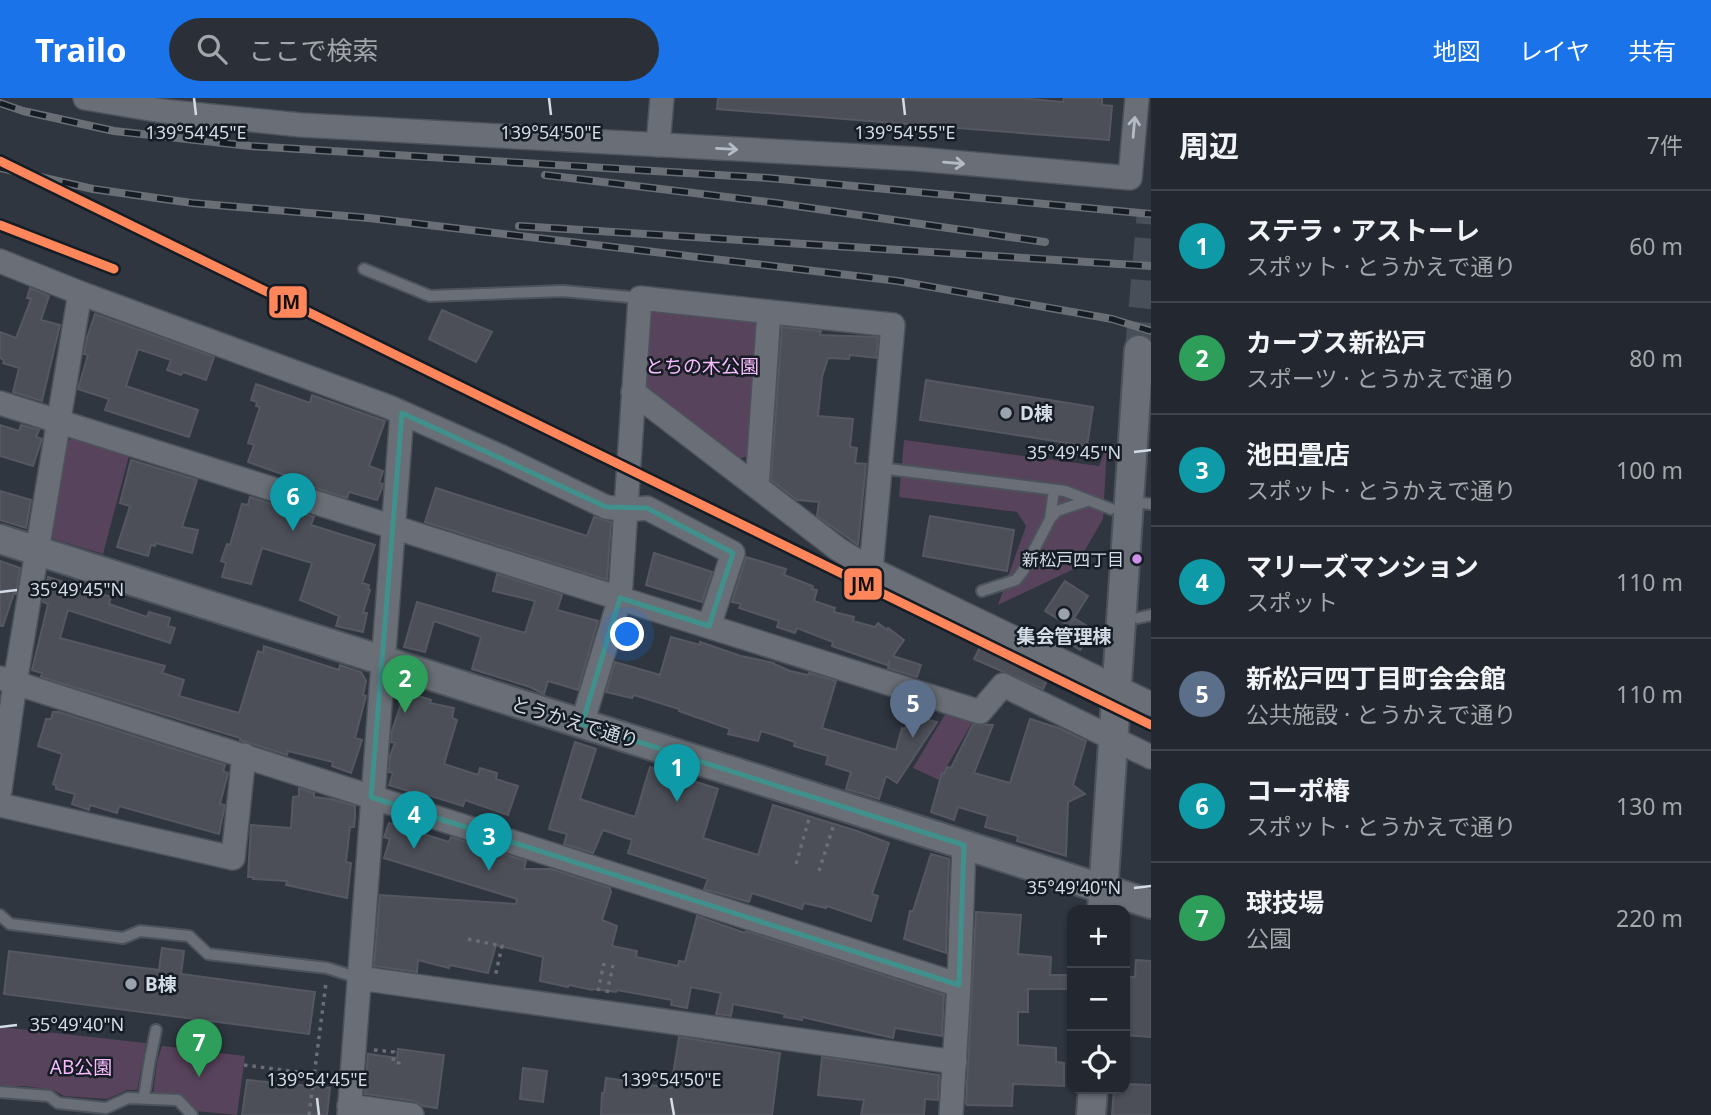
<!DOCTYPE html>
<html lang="ja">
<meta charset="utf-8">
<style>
:root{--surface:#232830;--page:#2b3038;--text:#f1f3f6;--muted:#a3a6ab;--line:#40444c;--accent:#1a73e8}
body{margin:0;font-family:"Noto Sans","Noto Sans JP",sans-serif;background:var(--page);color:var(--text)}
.controls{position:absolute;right:21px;bottom:21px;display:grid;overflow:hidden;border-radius:14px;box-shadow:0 2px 5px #0004}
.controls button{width:63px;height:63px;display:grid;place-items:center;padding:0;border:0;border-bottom:2px solid var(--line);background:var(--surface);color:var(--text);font:35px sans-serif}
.you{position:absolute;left:628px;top:537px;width:24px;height:24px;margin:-18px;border:5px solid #fff;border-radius:50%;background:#1a73e8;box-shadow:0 0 0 10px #1a73e833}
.badge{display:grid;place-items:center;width:46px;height:46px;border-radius:50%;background:var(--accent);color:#fff;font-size:23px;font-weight:700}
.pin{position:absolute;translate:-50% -58px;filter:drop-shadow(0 2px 4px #0008)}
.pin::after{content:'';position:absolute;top:37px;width:24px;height:21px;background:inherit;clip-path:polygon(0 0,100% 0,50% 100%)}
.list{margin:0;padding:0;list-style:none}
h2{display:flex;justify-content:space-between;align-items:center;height:91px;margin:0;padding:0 28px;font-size:30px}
h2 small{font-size:23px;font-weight:400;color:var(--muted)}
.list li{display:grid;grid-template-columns:46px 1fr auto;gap:21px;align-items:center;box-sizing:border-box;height:112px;padding:0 28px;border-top:2px solid var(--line)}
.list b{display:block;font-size:26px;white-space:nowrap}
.list p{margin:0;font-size:23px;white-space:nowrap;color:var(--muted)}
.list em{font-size:23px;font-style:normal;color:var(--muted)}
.icon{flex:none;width:38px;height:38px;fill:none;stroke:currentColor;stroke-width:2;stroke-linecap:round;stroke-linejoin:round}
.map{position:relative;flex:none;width:1151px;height:1017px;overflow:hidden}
header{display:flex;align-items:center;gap:42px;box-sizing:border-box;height:98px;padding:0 35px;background:var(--accent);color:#fff}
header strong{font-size:33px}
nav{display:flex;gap:38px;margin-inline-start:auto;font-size:24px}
.search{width:490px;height:63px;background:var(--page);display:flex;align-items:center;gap:18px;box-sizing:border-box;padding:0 24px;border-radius:38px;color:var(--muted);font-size:26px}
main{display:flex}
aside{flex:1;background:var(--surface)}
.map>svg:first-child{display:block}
.green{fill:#58435c}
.building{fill:#4c4f58;stroke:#565861;stroke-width:2}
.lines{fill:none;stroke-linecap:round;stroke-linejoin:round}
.tertiary-tunnel{stroke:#484f59;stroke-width:28;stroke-dasharray:28 14;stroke-linecap:butt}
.service-casing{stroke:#4d535c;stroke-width:14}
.minor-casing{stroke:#4d535c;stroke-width:26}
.tertiary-casing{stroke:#4d535c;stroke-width:32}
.path{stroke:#696d76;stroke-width:3.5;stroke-dasharray:3.5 5;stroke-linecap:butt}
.service{stroke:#6a6f77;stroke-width:10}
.minor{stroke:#6a6f77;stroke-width:23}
.tertiary{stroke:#6a6f77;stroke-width:28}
.rail-casing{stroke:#6a6f76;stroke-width:8}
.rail{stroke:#161c24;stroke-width:5;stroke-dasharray:16;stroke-linecap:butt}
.rail-1-casing{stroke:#161c24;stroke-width:14}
.rail-1{stroke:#ff865a;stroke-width:9}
.oneway{stroke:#b4bbc5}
.marked{fill:none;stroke:#40908c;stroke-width:5;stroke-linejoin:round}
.ticks{fill:none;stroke:#d4dce7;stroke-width:2.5}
.poi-dot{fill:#9aa2ad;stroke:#161c24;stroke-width:2.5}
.bus-dot{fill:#ce8fe9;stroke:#161c24;stroke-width:2.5}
.labels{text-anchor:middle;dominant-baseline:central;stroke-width:5;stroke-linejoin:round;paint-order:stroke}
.bus-label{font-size:17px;fill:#d4dce7;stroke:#161c24;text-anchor:end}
.park-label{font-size:19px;fill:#f8bbfe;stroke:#161c24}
.poi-label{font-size:19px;font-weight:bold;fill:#d4dce7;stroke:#161c24;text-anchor:start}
.street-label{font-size:19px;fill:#d4dce7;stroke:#161c24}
.ticks-label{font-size:18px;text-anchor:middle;fill:#d4dce7;stroke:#161c24;stroke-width:5;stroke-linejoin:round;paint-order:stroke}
.line-badge{stroke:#161c24;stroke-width:2.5}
.pale-badge-label{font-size:19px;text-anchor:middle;font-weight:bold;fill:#111}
</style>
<header>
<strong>Trailo</strong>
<div class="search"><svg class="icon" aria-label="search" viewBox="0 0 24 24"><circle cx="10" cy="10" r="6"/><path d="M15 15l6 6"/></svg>ここで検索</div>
<nav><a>地図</a><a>レイヤ</a><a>共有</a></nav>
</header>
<main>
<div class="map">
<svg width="1151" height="1017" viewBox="0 0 1151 1017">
<rect width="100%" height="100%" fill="#2f3640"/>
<path class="green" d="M652 211 758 223 750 357 736 362 645 292 647 216Z
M77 338 130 354 103 456 50 440 65 344Z
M904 342 1099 368 1107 347 1103 421 1074 471 998 507 1026 428 1017 414 899 399Z
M950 608 977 616 939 682 913 670Z
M0 929 146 945 137 992H127L107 1001 64 998 53 992 25 988H2L0 986Z
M162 948 245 958 237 1017 196 1013 179 998 153 996 157 964Z"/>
<path class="building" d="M718 0H1020L1063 4 1064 0H1102V7L1112 8 1109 42 717 11Z
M30 190 49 198 41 222 60 227 42 303 13 294 19 270 3 265 4 262 0 260V234L16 240 31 201 27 200Z
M442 212 492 234 476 264 429 241Z
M95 216 214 259 206 282 183 274 181 277 167 272 171 262 138 251 126 288 198 312 189 339 105 312 109 301 78 291 88 257 84 256 87 240Z
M782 229 821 233 820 237 878 239 876 260 850 257 849 261 828 260 822 279 820 299 818 318 853 321 850 349 857 350 855 365 866 366 858 447 817 418 819 404 797 402 771 382Z
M926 282 1093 309 1087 348 920 322Z
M256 286 310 305 312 297 385 323 369 368 383 373 379 385 383 386 382 390 377 402 349 394 347 400 293 383V380L248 364 254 347 248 345 260 309 256 308 257 304 251 302Z
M0 327 19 333 21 327 39 332 36 339 42 341 33 368 0 358Z
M131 362 197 382 182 429 198 432 192 455 156 445 155 448 151 447 148 458 117 449 130 408 120 405Z
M436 390 587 438 594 419 611 424 607 482 425 424Z
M0 393 31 402 26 430 0 422Z
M250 399 314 419 311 427 375 447 362 485 369 487 368 491 370 492 363 515H367L363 534 336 528 339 518 300 502 312 465 262 450 251 486 222 479 226 465 221 463 227 446 230 447 242 406 248 407Z
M930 418 1014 432 1007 473 923 458Z
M654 455 712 474 702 504 646 487Z
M746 459 786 471 784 477 813 488 812 491 817 492 814 503 835 510 834 514 854 519 853 523 875 529 878 525 887 532 888 530 904 542 893 558 921 567 917 579 888 570 890 562 887 567 832 548 833 544 797 530 795 535 777 529 779 523 739 510 741 506 732 504Z
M0 463 20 470 16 496 14 495 3 528H0Z
M497 476 562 497 557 512 598 523 578 592 548 583 544 596 530 589 472 571 481 539 434 523 425 554 404 549 417 504 525 535 535 503 493 493Z
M48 479 111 499 109 506 147 519 149 514 170 520 168 528 175 530 170 545 68 512 60 540 165 568 162 575 184 582 179 598 239 615 258 553 263 555 264 548 339 572 340 567 361 574 366 583 363 597 366 598 355 640 362 642 351 675 332 668 333 664 288 653 287 657 240 642V640L41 579 42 575 32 572 48 506 43 504Z
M1065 483 1088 498 1071 525 1074 520 1094 532 1080 552 1061 540 1069 528 1045 513Z
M671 539 700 547V544L741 558 774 565V566L790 573 808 577 809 575 836 583 822 630 896 652 902 630 905 631 910 617 937 624 897 685 886 678 879 701 846 691 851 674 826 666 828 658 794 648 795 644 761 633 758 643 728 636 730 631 679 613V611L634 597 632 600 606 594 615 564 660 577Z
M984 541 1051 574 1043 591 974 561Z
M405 594 431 602 430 605 454 610 452 620 457 622 444 666 478 677 480 670 497 675 496 681 518 688 508 717 465 702 463 708 415 693V695L389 687 393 675 389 674 390 658 395 645 391 644 392 633Z
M53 614H59L225 667 223 673 228 675 220 706 225 707 219 736 119 708 117 715 90 707 89 712 72 706 75 696 56 691V688L53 686 62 656 38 648 46 621H51Z
M1030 621 1059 630 1086 643 1073 687 1085 696 1068 704 1066 758 1017 743 1018 738 985 729 988 718 958 709 954 722 931 714 942 675 944 676 947 669 951 670 973 626 993 627 974 675 1010 685Z
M575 644 596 651 580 701 635 719 650 669 718 691 703 740 758 757 773 707 857 733 889 745 872 796 878 798 871 823 827 808 826 810 804 805 802 811 752 795 749 804 704 791 708 781 628 755 632 742 603 732 593 755 564 746 567 736 549 731Z
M299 690 314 695V699L331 701 355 708V720L354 729H350L346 764 351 765 347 800 286 787 287 783 253 781V779H248L251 727 291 730 293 699 299 698Z
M389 725 449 744 451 739 526 763 524 771H551L610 790 611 794 602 822 617 828 612 848 637 853 636 859 678 868 679 863 685 864 697 818 745 835 746 833 944 897 942 938 895 930 893 940 802 919V922L784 919 785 916 733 906 731 918 716 916 721 895 691 889 687 910 671 907 672 902 617 892 616 894 593 891 592 892 569 887 568 889 540 883 543 859 496 847 488 875 450 867 449 870 418 862 417 874 374 868 380 797 516 806 517 801 384 760 390 741 384 739Z
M931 756 949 761 946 855 904 841 910 813H913Z
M976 814 1021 817 1018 856 1051 859 1050 877H1072V891H1028V914H1018V947L1056 950V964L1064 965V988L1013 986 1012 1008 967 1007 966 1005Z
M162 850 184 853 181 876 315 894 309 936 4 896 9 853 159 872Z
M1136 862 1151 863V939L1125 937 1126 879H1135Z
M679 939 780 955 772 1017H601L602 995H604L606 980 671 990Z
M398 951 444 957 437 1010 423 1008 414 1003 365 996 368 956 397 960Z
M822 959 939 977 938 1002 925 1001 924 1017H861L864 1002 818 997Z
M523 970 547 973 543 1004 520 1001Z
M247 982 330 990 327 1017H242Z
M1125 986 1151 987V1017H1112L1114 991H1125Z"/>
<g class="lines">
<path class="tertiary-tunnel" d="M1139 252 1151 114"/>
<defs>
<path id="service" d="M364 171 430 198 563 193 640 200
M880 370 1065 393 1111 411
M1131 404 1151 406
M1050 421 1057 413 1087 403
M982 493 1016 482 1023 473 1050 421 1054 392
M1138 520 1151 517
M0 817 10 826 115 839 123 840 140 833 189 838 208 856 327 870 359 880
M0 994 49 998 58 1005 106 1010 128 1000 178 1002 192 1017
M144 999C147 976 151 954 156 932"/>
<path id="minor" d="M85 0 162 13 301 27 917 61 1130 80 1137 0
M658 47 662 0
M0 163 80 195 389 309 504 360 606 409 627 412 647 410 733 455 709 528
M633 294 838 451 871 471 1151 606
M0 305 980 614 1003 587 1151 659
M757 389 769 214
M0 580 959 887
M582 626 620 500 640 200 893 227 871 471
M0 692 15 585 80 195
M0 707 233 760 244 657
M359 880 955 964
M349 1008 412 1017
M349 1017 402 315
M951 1017 959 887 964 747"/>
<path id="tertiary" d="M0 441 1151 806
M1102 812 1139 252
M1091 1017 1093 991"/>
</defs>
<use href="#service" class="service-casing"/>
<use href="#minor" class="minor-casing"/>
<use href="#tertiary" class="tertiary-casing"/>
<path class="path" d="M796 766 809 721
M819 773 833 729
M468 841 502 848 495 879
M598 893 604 865
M607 895 613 867
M374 952 394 954 393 964 399 965 398 971
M244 967 314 976
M309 1017 326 885"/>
<use href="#service" class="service"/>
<use href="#minor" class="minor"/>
<use href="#tertiary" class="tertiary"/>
<defs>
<path id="rail" d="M0 5 23 13 114 33 250 48 769 80 1151 116
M0 70 93 91 192 105 369 120 898 183 1112 221 1151 233
M545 77 776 105 1045 144
M519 128 1151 168"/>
</defs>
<use href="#rail" class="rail-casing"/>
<use href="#rail" class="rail"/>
<defs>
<path id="rail-1" d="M0 63 1151 627
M0 127 114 171"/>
</defs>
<use href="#rail-1" class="rail-1-casing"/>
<use href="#rail-1" class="rail-1"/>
</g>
<defs><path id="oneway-shaft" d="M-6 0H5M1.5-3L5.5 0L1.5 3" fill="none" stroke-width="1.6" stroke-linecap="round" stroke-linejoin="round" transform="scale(1.75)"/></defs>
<g class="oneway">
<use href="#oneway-shaft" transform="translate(1134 29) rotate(-85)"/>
<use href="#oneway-shaft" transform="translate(727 51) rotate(3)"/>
<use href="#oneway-shaft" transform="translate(954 65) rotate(5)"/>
</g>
<path class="marked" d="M402 315 606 409 647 410 733 455 709 528 620 500 582 626 964 747 959 887 371 699Z"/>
<path class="ticks" d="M194 0 196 17M549 0 551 17M903 0 905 17M1134 354 1151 352M0 494 17 492M1134 790 1151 788M0 929 17 927M317 1000 319 1017M671 1000 674 1017"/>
<g class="poi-dot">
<circle cx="1006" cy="315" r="7"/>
<circle cx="1064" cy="516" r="7"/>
<circle cx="131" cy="886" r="7"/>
</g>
<circle class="bus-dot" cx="1137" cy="461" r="6"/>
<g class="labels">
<g class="bus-label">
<text x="1124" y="461">新松戸四丁目</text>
</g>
<g class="park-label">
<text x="702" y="268">とちの木公園</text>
<text x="81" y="969">AB公園</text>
</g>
<g class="poi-label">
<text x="1020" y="315">D棟</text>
<text x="1064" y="538" text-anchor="middle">集会管理棟</text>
<text x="145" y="886">B棟</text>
</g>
<g class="street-label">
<text transform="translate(575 624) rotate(17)">とうかえで通り</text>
</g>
</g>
<g class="ticks-label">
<text x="196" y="41">139°54'45"E</text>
<text x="551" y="41">139°54'50"E</text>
<text x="905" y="41">139°54'55"E</text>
<text x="1074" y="361">35°49'45"N</text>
<text x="77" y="498">35°49'45"N</text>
<text x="1074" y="796">35°49'40"N</text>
<text x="77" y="933">35°49'40"N</text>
<text x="317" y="988">139°54'45"E</text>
<text x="671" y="988">139°54'50"E</text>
</g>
<g class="line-badge">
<rect x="268" y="187" width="40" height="34" rx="7" fill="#ff865a"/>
<rect x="843" y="469" width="40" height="34" rx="7" fill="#ff865a"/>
</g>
<g class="pale-badge-label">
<text x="288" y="211">JM</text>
<text x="863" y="493">JM</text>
</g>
</svg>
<div class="controls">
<button>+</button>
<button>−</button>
<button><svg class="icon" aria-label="locate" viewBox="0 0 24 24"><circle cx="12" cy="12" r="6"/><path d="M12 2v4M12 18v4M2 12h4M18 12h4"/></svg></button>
</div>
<div class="you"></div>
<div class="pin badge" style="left:677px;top:704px;background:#0f9aa8">1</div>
<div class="pin badge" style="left:405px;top:615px;background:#2e9e5b">2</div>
<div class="pin badge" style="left:489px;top:773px;background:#0f9aa8">3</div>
<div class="pin badge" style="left:414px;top:751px;background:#0f9aa8">4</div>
<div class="pin badge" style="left:913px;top:640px;background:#5c6f8a">5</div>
<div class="pin badge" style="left:293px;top:433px;background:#0f9aa8">6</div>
<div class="pin badge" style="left:199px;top:979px;background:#2e9e5b">7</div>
</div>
<aside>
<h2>周辺<small>7件</small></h2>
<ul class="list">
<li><span class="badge" style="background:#0f9aa8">1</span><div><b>ステラ・アストーレ</b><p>スポット · とうかえで通り</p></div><em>60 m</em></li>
<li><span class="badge" style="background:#2e9e5b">2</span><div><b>カーブス新松戸</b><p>スポーツ · とうかえで通り</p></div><em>80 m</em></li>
<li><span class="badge" style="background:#0f9aa8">3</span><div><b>池田畳店</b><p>スポット · とうかえで通り</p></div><em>100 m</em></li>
<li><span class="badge" style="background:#0f9aa8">4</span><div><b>マリーズマンション</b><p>スポット</p></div><em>110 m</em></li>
<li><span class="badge" style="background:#5c6f8a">5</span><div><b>新松戸四丁目町会会館</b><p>公共施設 · とうかえで通り</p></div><em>110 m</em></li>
<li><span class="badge" style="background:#0f9aa8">6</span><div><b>コーポ椿</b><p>スポット · とうかえで通り</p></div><em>130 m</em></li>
<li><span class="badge" style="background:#2e9e5b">7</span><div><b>球技場</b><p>公園</p></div><em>220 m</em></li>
</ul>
</aside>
</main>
